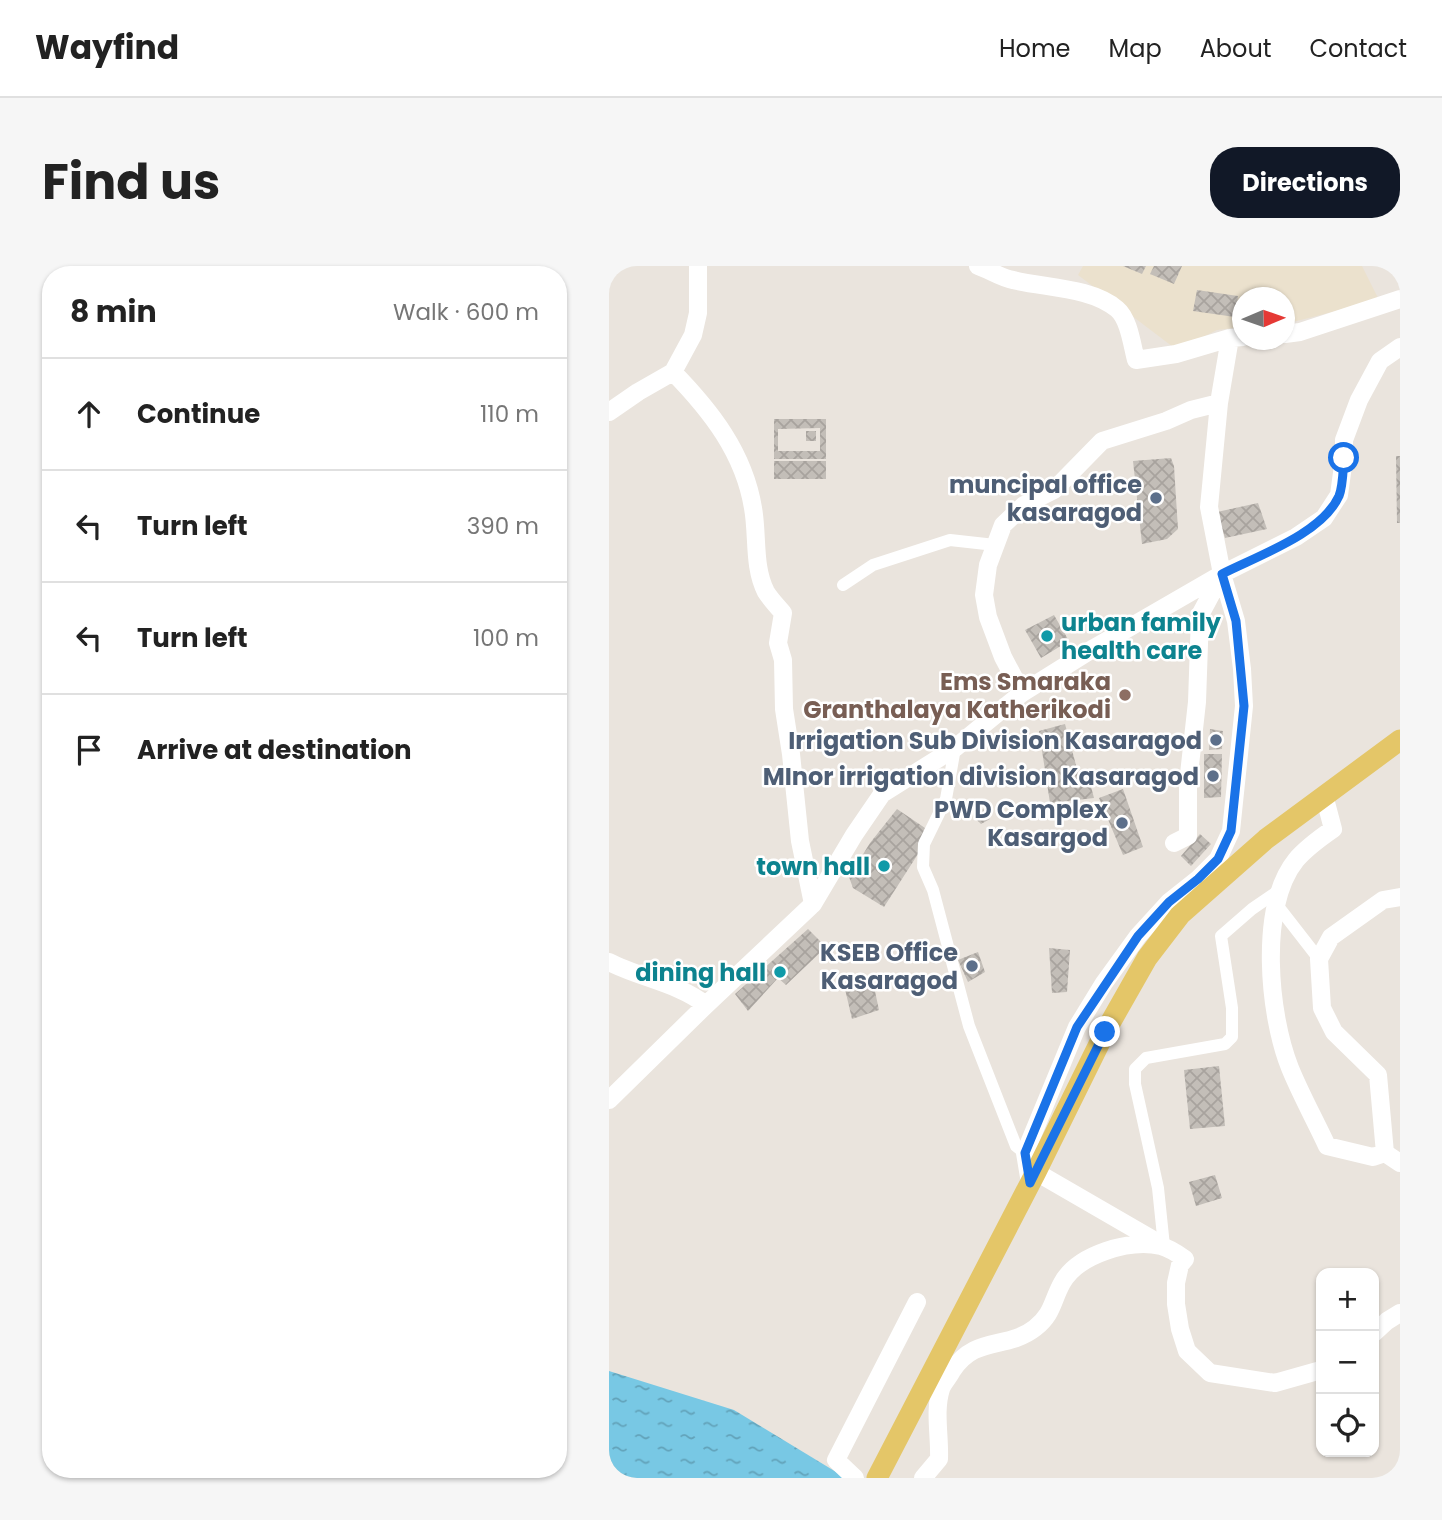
<!DOCTYPE html>
<meta charset="utf-8">
<style>
:root{--surface:#fff;--page:#f6f6f6;--text:#222;--muted:#767676;--line:#e0e0e0;--accent:#111827}
body{margin:0;font-family:Poppins,sans-serif;background:var(--page);color:var(--text)}
.controls{position:absolute;right:21px;bottom:21px;display:grid;overflow:hidden;border-radius:14px;box-shadow:0 2px 5px #0004}
.controls button{width:63px;height:63px;display:grid;place-items:center;padding:0;border:0;border-bottom:2px solid var(--line);background:var(--surface);color:var(--text);font:35px sans-serif}
.compass{position:absolute;left:623px;top:21px;width:63px;height:63px;border-radius:50%;background:var(--surface);box-shadow:0 2px 5px #0004;rotate:88deg}
.stop{position:absolute;width:21px;height:21px;margin:-16px;border:5px solid #1a73e8;border-radius:50%;background:#fff}
.stop.end{background:#1a73e8;border-color:#fff;box-shadow:0 2px 7px #0008}
.list{margin:0;padding:0;list-style:none}
h2{display:flex;justify-content:space-between;align-items:center;height:91px;margin:0;padding:0 28px;font-size:30px}
h2 small{font-size:23px;font-weight:400;color:var(--muted)}
.list li{display:grid;grid-template-columns:46px 1fr auto;gap:21px;align-items:center;box-sizing:border-box;height:112px;padding:0 28px;border-top:2px solid var(--line)}
.list b{display:block;font-size:26px;white-space:nowrap}
.list em{font-size:23px;font-style:normal;color:var(--muted)}
.icon{flex:none;width:38px;height:38px;fill:none;stroke:currentColor;stroke-width:2;stroke-linecap:round;stroke-linejoin:round}
.map{position:relative;flex:none;width:791px;height:1212px;overflow:hidden;border-radius:28px}
header{display:flex;align-items:center;gap:42px;box-sizing:border-box;height:98px;padding:0 35px;background:var(--surface);border-bottom:2px solid var(--line)}
header strong{font-size:33px}
nav{display:flex;gap:38px;margin-inline-start:auto;font-size:24px}
.intro{display:flex;align-items:center;justify-content:space-between;box-sizing:border-box;height:168px;padding:0 42px}
h1{margin:0;font-size:49px}
.button{padding:18px 32px;border-radius:28px;background:var(--accent);color:#fff;font-size:24px;font-weight:700}
main{display:flex;gap:42px;padding:0 42px}
aside{flex:1;background:var(--surface);border-radius:28px;box-shadow:0 2px 5px #0004}
.map>svg:first-child{display:block}
.education{fill:#ebe1cd}
.water{fill:url(#water-ripples)}
.building{fill:url(#building-cross-hatch);fill-rule:evenodd}
.lines{fill:none;stroke-linecap:round;stroke-linejoin:round}
.street{stroke:#fff;stroke-width:12}
.secondary{stroke:#fff;stroke-width:18}
.primary{stroke:#e4c668;stroke-width:21}
.route{stroke:#1a73e8;stroke-width:9}
.service-dot{fill:#5c6f8a;stroke:#fff;stroke-width:2.5}
.culture-dot{fill:#0f9aa8;stroke:#fff;stroke-width:2.5}
.education-dot{fill:#8d6e63;stroke:#fff;stroke-width:2.5}
.labels{text-anchor:middle;dominant-baseline:central;stroke-width:5;stroke-linejoin:round;paint-order:stroke}
.service-label{font-size:24px;font-weight:bold;fill:#4e5e75;stroke:#fff;text-anchor:end}
.culture-label{font-size:24px;font-weight:bold;fill:#0d838f;stroke:#fff;text-anchor:end}
.education-label{font-size:24px;font-weight:bold;fill:#785e54;stroke:#fff;text-anchor:end}
</style>
<header>
<strong>Wayfind</strong>
<nav><a>Home</a><a>Map</a><a>About</a><a>Contact</a></nav>
</header>
<div class="intro"><h1>Find us</h1><a class="button">Directions</a></div>
<main>
<aside>
<h2>8 min<small>Walk · 600 m</small></h2>
<ul class="list">
<li><svg class="icon" aria-label="ahead" viewBox="0 0 24 24"><path d="M12 20V5M6 11l6-6 6 6"/></svg><div><b>Continue</b></div><em>110 m</em></li>
<li><svg class="icon" aria-label="left" viewBox="0 0 24 24"><path d="M17 20v-9H6M10 6l-5 5 5 5"/></svg><div><b>Turn left</b></div><em>390 m</em></li>
<li><svg class="icon" aria-label="left" viewBox="0 0 24 24"><path d="M17 20v-9H6M10 6l-5 5 5 5"/></svg><div><b>Turn left</b></div><em>100 m</em></li>
<li><svg class="icon" aria-label="arrive" viewBox="0 0 24 24"><path d="M6 21V4h12l-3 4 3 4H6"/></svg><div><b>Arrive at destination</b></div></li>
</ul>
</aside>
<div class="map">
<svg width="791" height="1212" viewBox="0 0 791 1212">
<defs>
<pattern id="water-ripples" width="26" height="14" patternUnits="userSpaceOnUse" patternTransform="scale(1.75)"><rect width="26" height="14" fill="#78c8e4"/><path d="M2 4q2-2 4 0t4 0M15 11q2-2 4 0t4 0" fill="none" stroke="#62a2b9"/></pattern>
<pattern id="building-cross-hatch" width="8" height="8" patternUnits="userSpaceOnUse" patternTransform="scale(1.75)"><rect width="8" height="8" fill="#c3beb8"/><path d="M0 0l8 8M0 8l8-8" fill="none" stroke="#a8a39e"/></pattern>
</defs>
<rect width="100%" height="100%" fill="#eae4dd"/>
<path class="education" d="M474 0H753L770 34 676 58V32H634L633 61 608 64 568 84 469 9Z"/>
<path class="water" d="M0 1105 125 1144 237 1212H0Z"/>
<path class="building" d="M514 0H537L533 8Z
M545 0H573L565 18 541 8Z
M588 24 629 30 626 51 584 45Z
M165 153H217V193H165ZM211 162V185H169V163Z
M197 165H207V175H197Z
M787 190H791V257H788Z
M562 192 565 200 569 263 558 273 533 278 524 195Z
M165 195H217V213H165Z
M649 237 658 263 616 272 608 246Z
M445 349 460 375 432 392 416 364Z
M456 458 471 514 480 513 485 532 441 537 430 465Z
M601 463 614 465 613 483 600 484Z
M595 488H613L612 531 595 532Z
M514 523 534 581 514 589 490 532Z
M288 543 316 562 309 588 275 641 244 622 240 611 261 577Z
M374 543 381 553 372 558 364 550Z
M591 568 602 578 582 600 572 590Z
M199 663 217 681 177 719 169 712 139 745 126 728Z
M440 682 461 684 458 726 443 727Z
M369 686 376 706 359 716 349 694Z
M264 716 270 744 243 753 236 723Z
M610 800 616 860 581 863 575 804Z
M606 909 613 932 587 940 580 916Z"/>
<g class="lines">
<path class="street" d="M234 319 264 299 341 274 386 279
M346 482 337 533 315 578 314 601 324 624 360 760 407 880 416 887
M668 639 710 693
M555 980 549 922 526 818V803L537 792 616 778 623 771V742L612 670 643 643 672 623"/>
<path class="secondary" d="M369 0C381 4 392 12 404 14 436 22 482 21 508 43 520 53 523 79 527 94L567 88 621 72
M676 68 691 66 791 33
M64 106C102 145 135 187 144 242 149 269 144 301 157 326 162 334 169 341 174 347L169 377 174 394 175 443 182 488 191 575 204 638
M0 146 29 126 64 106 84 69 89 47V0
M413 427 394 391 379 351 375 329 379 299 394 259 415 239 445 224 493 175 557 155 582 144 610 137
M715 529 724 563C711 572 697 582 687 594 649 641 660 750 681 802 692 829 706 854 718 880L764 891 776 887
M565 577 579 570V517L588 436 591 349 613 308
M791 631 774 634 722 671 710 693 713 742 725 766 769 809 776 887 791 897
M0 696C31 712 69 717 97 739
M0 834 97 739 204 638 245 569 273 528 346 482 413 427 485 382 613 308 687 271 715 252 730 229 735 192V174L750 134 771 95 791 81
M427 906 548 976
M421 917 416 887 468 761 495 717 529 670 560 636 589 613 609 593 622 565 635 440 633 403 627 355 613 308 600 241 610 137 621 72 634 71
M765 1067 778 1055 791 1047
M246 1212 227 1194 308 1036
M314 1212 330 1193C331 1170 325 1145 332 1123 334 1117 340 1111 343 1105 366 1069 398 1084 426 1062 444 1048 443 1035 453 1017 469 988 521 973 552 980 560 982 569 988 576 993L571 999 567 1017V1038L571 1063 578 1085 601 1107 666 1117 712 1104"/>
<path class="primary" d="M268 1212 427 906 496 766 538 692 571 649 657 573 791 474"/>
</g>
<g class="lines">
<path class="route" d="M496 766 421 917 416 887 468 761 529 670 560 636 589 613 609 593 622 565 635 440 627 355 613 308C648 290 713 268 730 230 734 220 734 204 735 192"/>
</g>
<g class="service-dot">
<circle cx="547" cy="232" r="7"/>
<circle cx="607" cy="474" r="7"/>
<circle cx="604" cy="510" r="7"/>
<circle cx="513" cy="557" r="7"/>
<circle cx="363" cy="700" r="7"/>
</g>
<g class="culture-dot">
<circle cx="438" cy="370" r="7"/>
<circle cx="275" cy="600" r="7"/>
<circle cx="171" cy="706" r="7"/>
</g>
<circle class="education-dot" cx="516" cy="429" r="7"/>
<g class="labels">
<g class="service-label">
<text x="533" y="218">muncipal office<tspan x="533" dy="28">kasaragod</tspan></text>
<text x="593" y="474">Irrigation Sub Division Kasaragod</text>
<text x="590" y="510">MInor irrigation division Kasaragod</text>
<text x="499" y="543">PWD Complex<tspan x="499" dy="28">Kasargod</tspan></text>
<text x="349" y="686">KSEB Office<tspan x="349" dy="28">Kasaragod</tspan></text>
</g>
<g class="culture-label">
<text x="452" y="356" text-anchor="start">urban family<tspan x="452" dy="28">health care</tspan></text>
<text x="261" y="600">town hall</text>
<text x="157" y="706">dining hall</text>
</g>
<g class="education-label">
<text x="502" y="415">Ems Smaraka<tspan x="502" dy="28">Granthalaya Katherikodi</tspan></text>
</g>
</g>
</svg>
<div class="controls">
<button>+</button>
<button>−</button>
<button><svg class="icon" aria-label="locate" viewBox="0 0 24 24"><circle cx="12" cy="12" r="6"/><path d="M12 2v4M12 18v4M2 12h4M18 12h4"/></svg></button>
</div>
<svg class="compass" viewBox="-18 -18 36 36"><path d="M0-13l5 13h-10z" fill="#e53935"/><path d="M0 13l5-13h-10z" fill="#767676"/></svg>
<div class="stop" style="left:735px;top:192px"></div>
<div class="stop end" style="left:496px;top:766px"></div>
</div>
</main>
